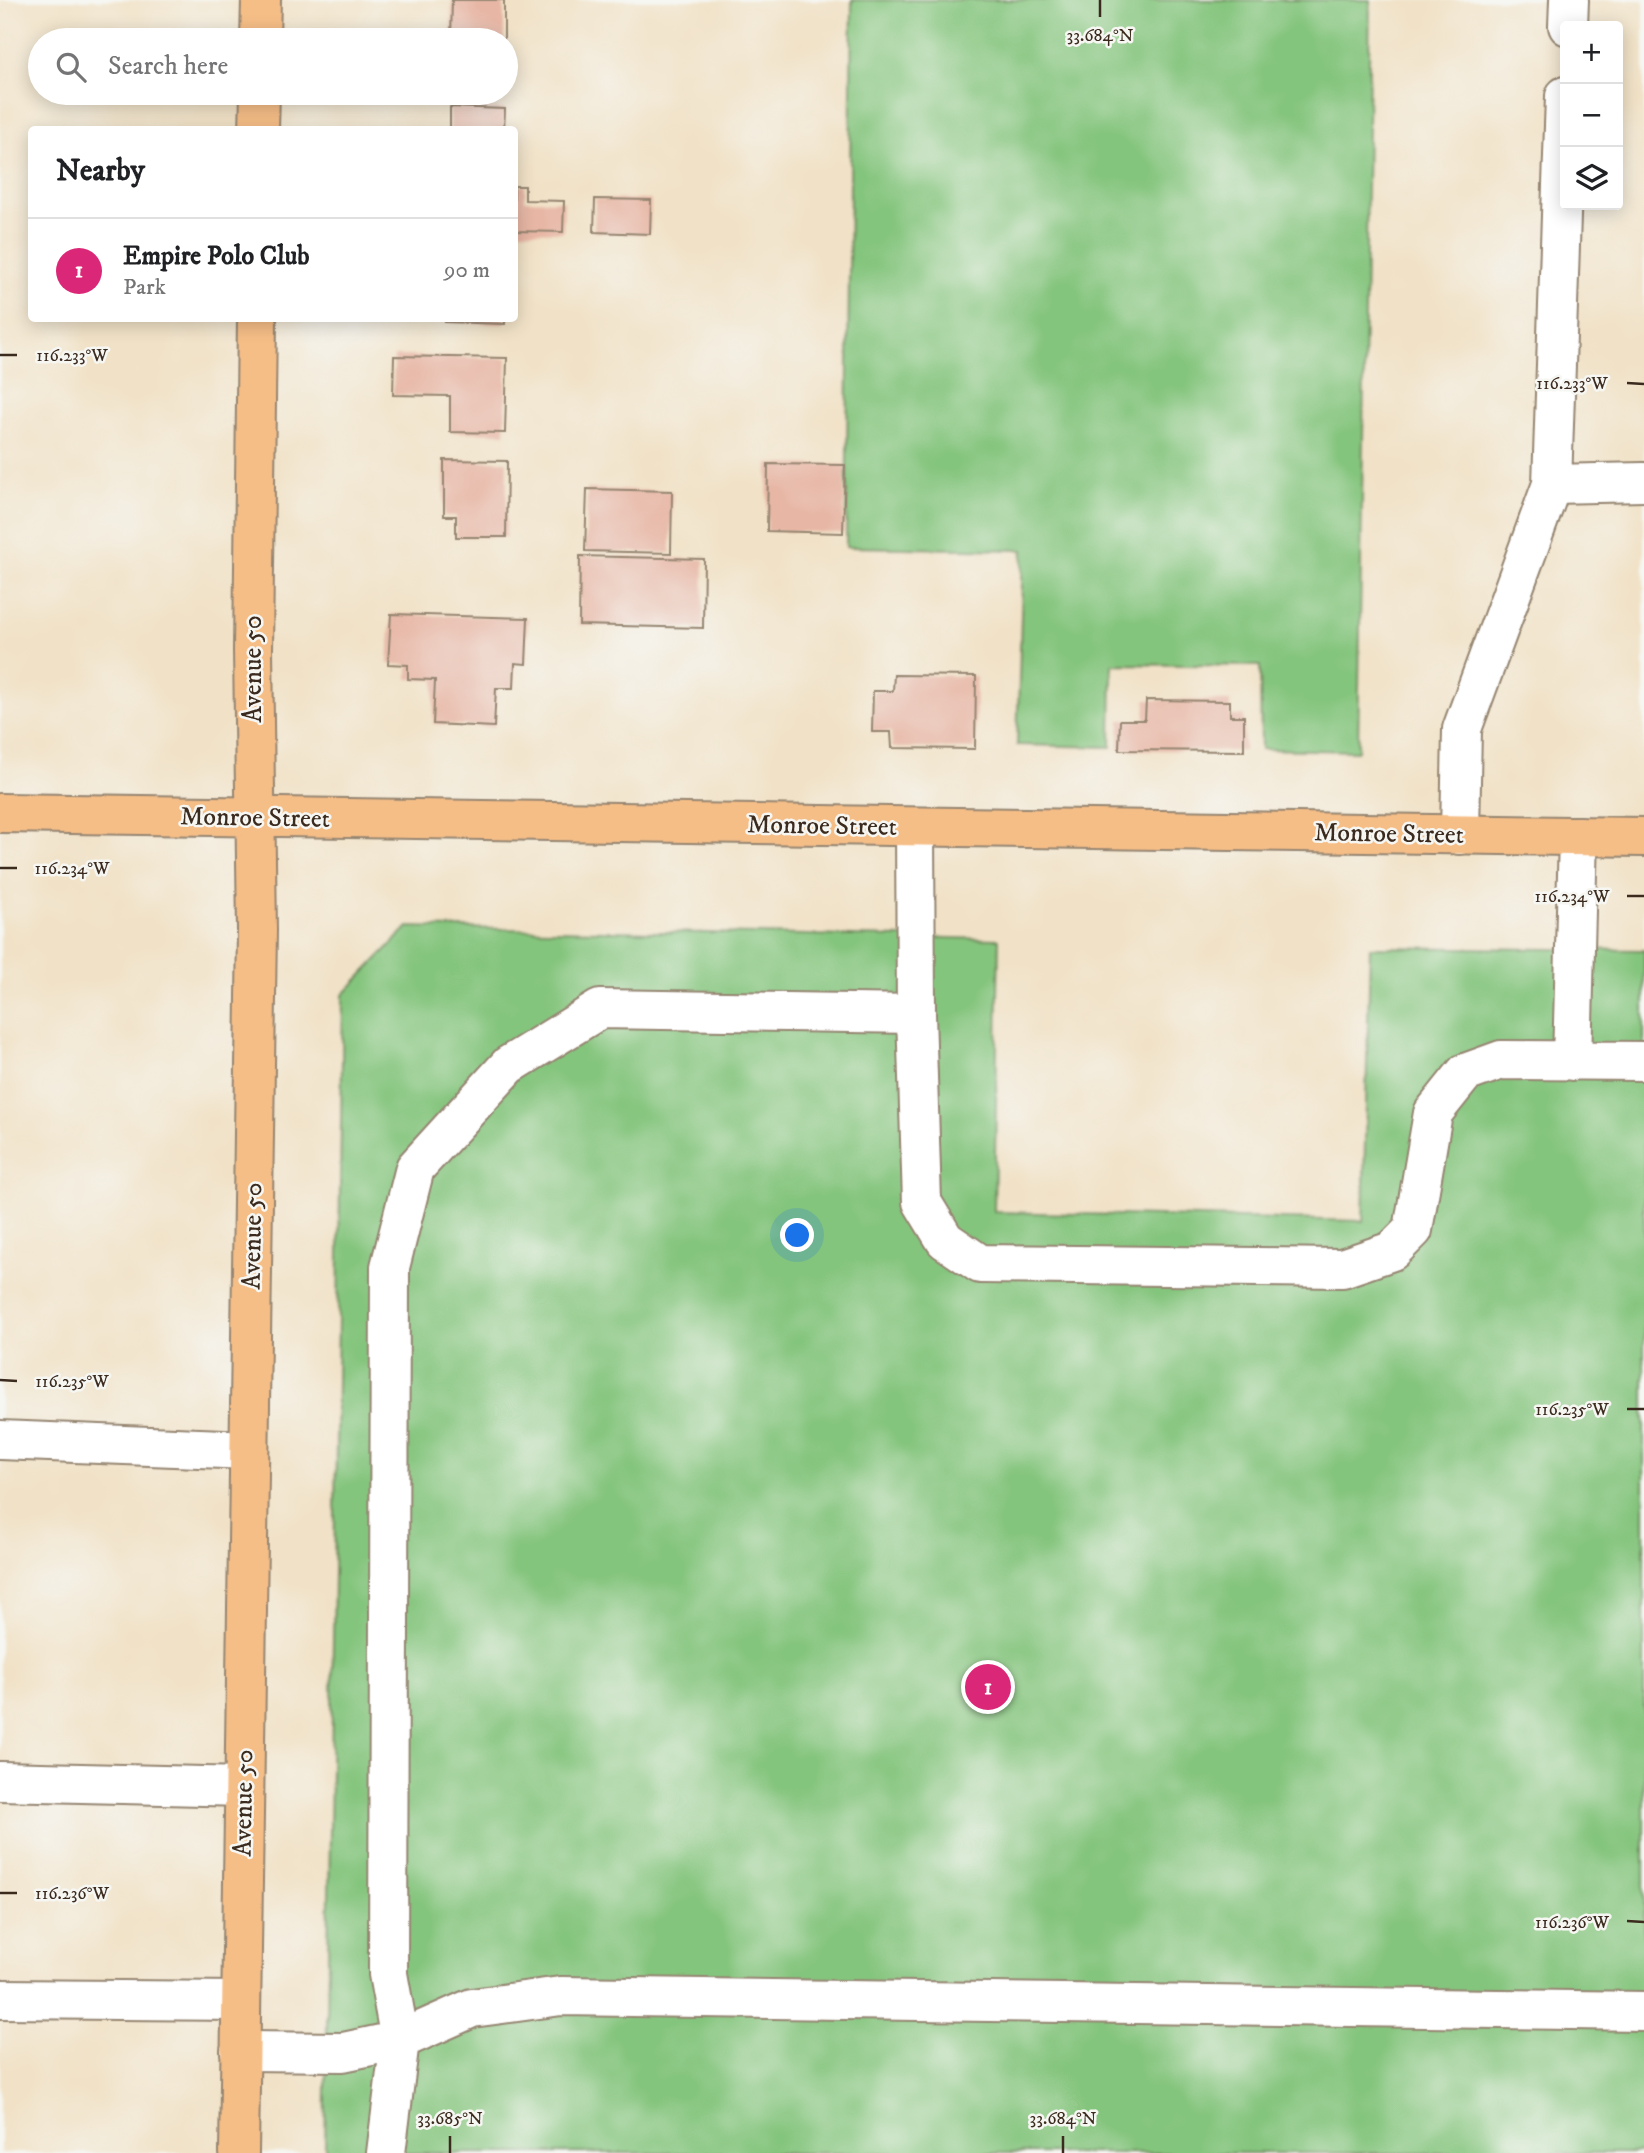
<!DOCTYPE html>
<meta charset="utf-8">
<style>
:root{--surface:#fff;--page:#f6f6f6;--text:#202124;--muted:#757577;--line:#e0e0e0;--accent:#db2777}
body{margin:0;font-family:"IM FELL DW Pica",serif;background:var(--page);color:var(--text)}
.controls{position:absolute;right:21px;top:21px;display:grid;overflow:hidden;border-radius:7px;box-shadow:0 4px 18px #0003}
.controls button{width:63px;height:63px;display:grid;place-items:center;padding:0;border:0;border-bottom:2px solid var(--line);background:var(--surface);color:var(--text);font:35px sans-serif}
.you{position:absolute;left:798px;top:1236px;width:24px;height:24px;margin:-18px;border:5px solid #fff;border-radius:50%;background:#1a73e8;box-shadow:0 0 0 10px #1a73e833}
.badge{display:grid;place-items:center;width:46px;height:46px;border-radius:50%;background:var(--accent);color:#fff;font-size:23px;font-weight:700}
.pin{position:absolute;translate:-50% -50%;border:4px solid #fff;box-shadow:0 2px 7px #0006}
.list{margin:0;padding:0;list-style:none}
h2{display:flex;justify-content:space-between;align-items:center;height:91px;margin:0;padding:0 28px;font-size:30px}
h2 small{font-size:23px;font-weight:400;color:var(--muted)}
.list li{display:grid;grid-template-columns:46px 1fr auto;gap:21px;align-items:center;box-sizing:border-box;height:105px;padding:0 28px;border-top:2px solid var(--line)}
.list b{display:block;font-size:26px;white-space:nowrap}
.list p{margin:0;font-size:23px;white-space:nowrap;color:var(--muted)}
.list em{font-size:23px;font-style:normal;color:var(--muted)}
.icon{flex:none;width:38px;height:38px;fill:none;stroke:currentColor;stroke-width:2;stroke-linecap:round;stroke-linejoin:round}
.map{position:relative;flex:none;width:1644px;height:2153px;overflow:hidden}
.search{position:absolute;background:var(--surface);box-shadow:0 4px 18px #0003;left:28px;top:28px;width:490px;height:77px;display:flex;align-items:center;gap:18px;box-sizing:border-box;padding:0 24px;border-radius:38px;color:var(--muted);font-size:26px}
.panel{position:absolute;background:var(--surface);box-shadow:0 4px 18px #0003;left:28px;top:126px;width:490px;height:196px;border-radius:7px}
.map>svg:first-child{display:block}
.green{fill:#84c57d;stroke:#60784e;stroke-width:2}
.building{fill:#e7b6a4}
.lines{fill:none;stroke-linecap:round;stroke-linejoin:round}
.minor-casing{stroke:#968672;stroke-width:42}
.major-casing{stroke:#968672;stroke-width:42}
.minor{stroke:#fff;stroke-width:38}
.major{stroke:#f6be87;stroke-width:38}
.ticks{fill:none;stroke:#3b2a1e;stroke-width:2.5}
.labels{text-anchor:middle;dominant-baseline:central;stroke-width:5;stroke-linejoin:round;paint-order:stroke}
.street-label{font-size:26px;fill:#3b2a1e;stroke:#f6f6f2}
.ticks-label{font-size:18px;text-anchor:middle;fill:#3b2a1e;stroke:#f6f6f2;stroke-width:5;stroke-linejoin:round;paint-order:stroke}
</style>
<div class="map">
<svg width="1644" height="2153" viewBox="0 0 1644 2153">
<rect width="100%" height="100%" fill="#f6f6f2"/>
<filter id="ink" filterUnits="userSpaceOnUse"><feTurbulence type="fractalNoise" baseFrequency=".0143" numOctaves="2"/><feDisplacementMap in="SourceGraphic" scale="14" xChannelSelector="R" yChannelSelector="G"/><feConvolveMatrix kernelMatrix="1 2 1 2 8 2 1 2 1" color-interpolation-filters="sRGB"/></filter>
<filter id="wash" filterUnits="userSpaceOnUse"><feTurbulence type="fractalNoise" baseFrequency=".00686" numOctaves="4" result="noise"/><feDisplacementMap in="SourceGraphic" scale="28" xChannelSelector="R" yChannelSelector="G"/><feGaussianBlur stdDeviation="1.57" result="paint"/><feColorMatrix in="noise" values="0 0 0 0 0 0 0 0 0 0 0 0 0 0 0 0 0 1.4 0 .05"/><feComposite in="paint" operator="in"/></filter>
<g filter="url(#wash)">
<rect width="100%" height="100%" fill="#f1e2c7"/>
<path class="green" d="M852 0H1370L1358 751 1261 749 1260 666 1112 664 1111 747 1017 745 1023 550 846 547Z
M408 927 999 939 994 1212 1363 1221 1370 947 1644 950V2153H325L343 995Z"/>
<g id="blocks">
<path class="building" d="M452 0H504V40H451Z
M450 107 505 109 504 130H450Z
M514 186H525V200L564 201 563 232 514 231Z
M595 199 651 200 650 234 594 232Z
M445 318H505V324L445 322Z
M394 356 507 358 505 433 450 432V396L393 395Z
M444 460 507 461 506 537H456V516H444Z
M768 464 845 465 843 533 767 531Z
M587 489 672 491 671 553 585 551Z
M580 556 704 559 703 628 579 625Z
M391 614 528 618 526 664 515 663 514 688H496L494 727 433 724 435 680 408 679V665L388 664Z
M894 675 976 676 975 749 892 748 891 732H872L873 691H893Z
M1146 700 1230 701V716H1244V751L1119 750 1120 720H1145Z"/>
</g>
</g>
<g filter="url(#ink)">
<use href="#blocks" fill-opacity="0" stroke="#968672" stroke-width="2"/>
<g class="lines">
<defs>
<path id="minor" d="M1568 26 1569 0
M1552 484 1565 96
M915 827 916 1014
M1460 835 1462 729 1552 484 1644 482
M1572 1061 1578 836
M0 1440 249 1450
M0 1781 244 1787
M0 1999 241 2001
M240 2051 343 2052 400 2040 388 1974 390 1267 415 1168 509 1065 600 1009 916 1014 922 1202 945 1240 980 1264 1342 1268 1392 1251 1413 1230 1433 1113 1465 1073 1501 1060 1644 1061
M386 2153 400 2040 472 2008 561 1996 1644 2011"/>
<path id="major" d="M260 40 261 0
M259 130 260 93
M0 813 1644 837
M239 2153 257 930 253 650 257 318"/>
</defs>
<use href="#minor" class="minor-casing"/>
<use href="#major" class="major-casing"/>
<use href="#minor" class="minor"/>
<use href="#major" class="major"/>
</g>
</g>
<path class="ticks" d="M1100 17V0M0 355H17M1627 383 1644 384M0 868H17M1627 896H1644M0 1380 17 1381M1627 1409H1644M0 1893H17M1627 1921 1644 1922M450 2153V2136M1063 2153V2136"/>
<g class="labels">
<g class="street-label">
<text transform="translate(253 669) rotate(-90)">Avenue 50</text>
<text transform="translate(255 818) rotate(1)">Monroe Street</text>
<text transform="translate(822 826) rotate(1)">Monroe Street</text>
<text transform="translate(1389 834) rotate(1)">Monroe Street</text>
<text transform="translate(253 1236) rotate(-89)">Avenue 50</text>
<text transform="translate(244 1803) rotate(-89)">Avenue 50</text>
</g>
</g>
<g class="ticks-label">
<text x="1100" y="41">33.684°N</text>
<text x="72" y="361">116.233°W</text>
<text x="1572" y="389">116.233°W</text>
<text x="72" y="874">116.234°W</text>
<text x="1572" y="902">116.234°W</text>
<text x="72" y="1387">116.235°W</text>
<text x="1572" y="1415">116.235°W</text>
<text x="72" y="1899">116.236°W</text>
<text x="1572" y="1928">116.236°W</text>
<text x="450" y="2124">33.685°N</text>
<text x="1063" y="2124">33.684°N</text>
</g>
</svg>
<div class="controls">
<button>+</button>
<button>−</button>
<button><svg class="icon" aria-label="layers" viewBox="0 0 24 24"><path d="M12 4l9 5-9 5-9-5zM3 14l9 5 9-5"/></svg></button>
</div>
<div class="you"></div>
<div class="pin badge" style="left:988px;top:1687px">1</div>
<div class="search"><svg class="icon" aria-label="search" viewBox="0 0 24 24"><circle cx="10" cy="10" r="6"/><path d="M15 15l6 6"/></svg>Search here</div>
<section class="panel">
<h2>Nearby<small></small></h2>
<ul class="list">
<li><span class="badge">1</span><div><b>Empire Polo Club</b><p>Park</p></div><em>90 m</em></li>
</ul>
</section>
</div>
